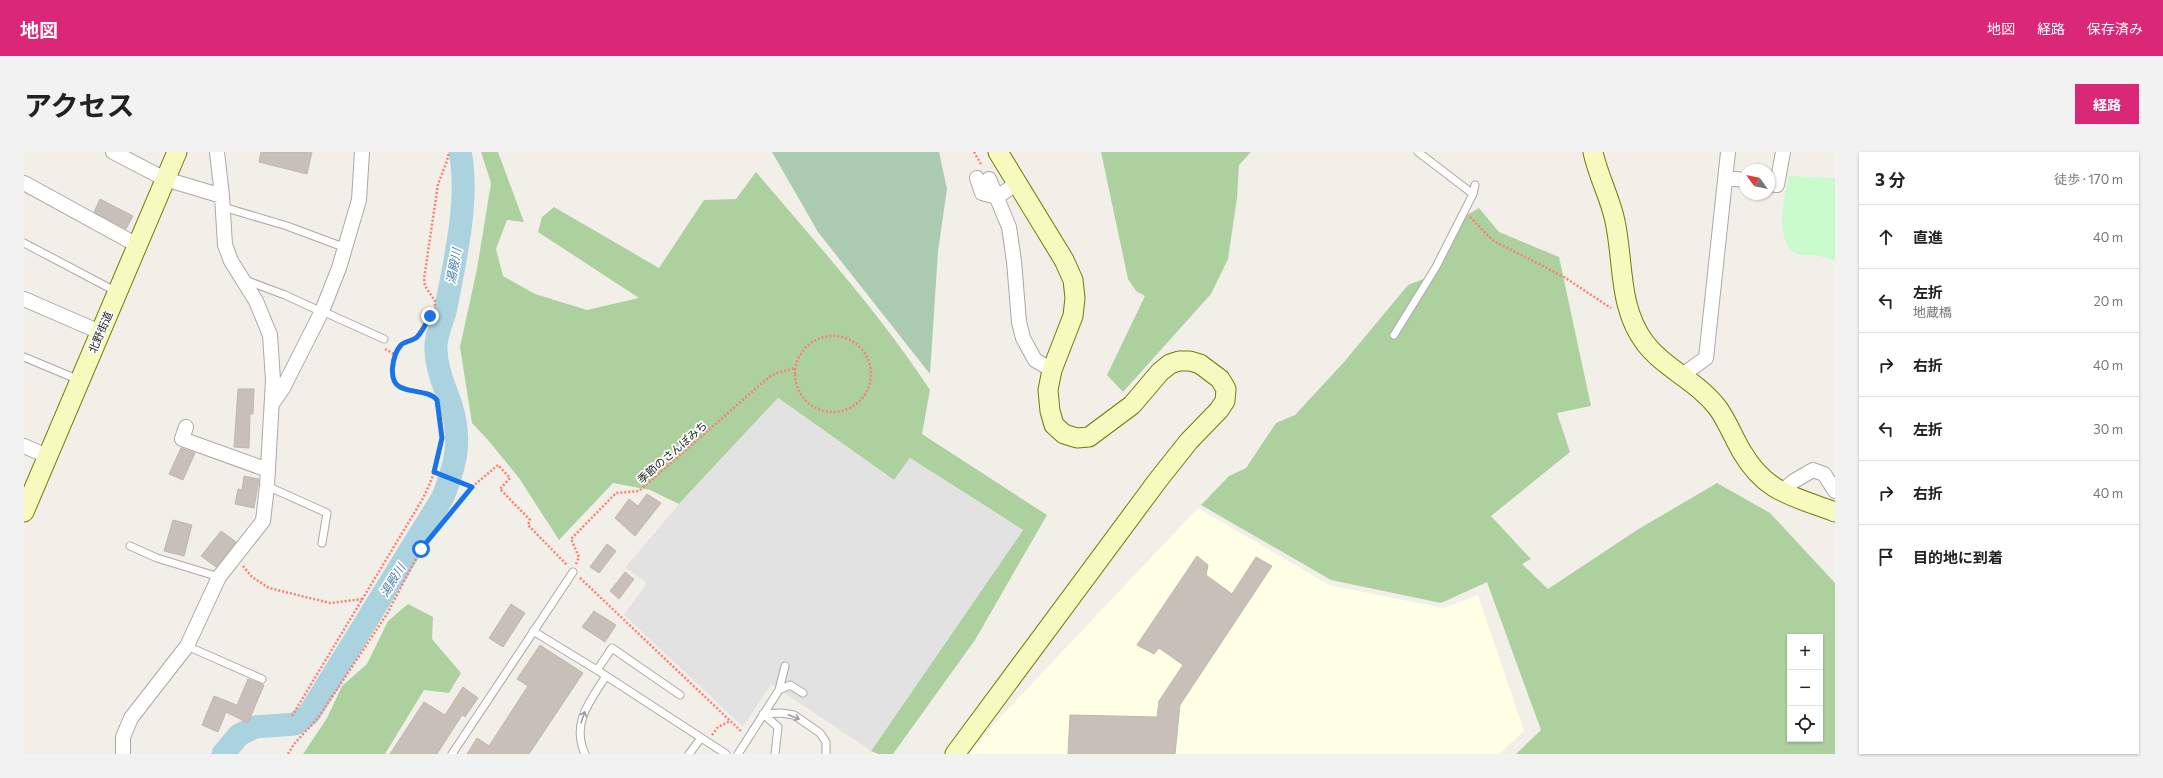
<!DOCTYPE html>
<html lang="ja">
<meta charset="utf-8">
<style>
:root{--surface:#fff;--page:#f2f2f2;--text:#222;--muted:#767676;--line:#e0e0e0;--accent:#db2777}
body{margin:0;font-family:Commissioner,"Noto Sans JP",sans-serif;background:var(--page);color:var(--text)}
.controls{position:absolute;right:12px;bottom:12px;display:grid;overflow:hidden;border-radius:0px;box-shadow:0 1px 3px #0004}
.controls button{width:36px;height:36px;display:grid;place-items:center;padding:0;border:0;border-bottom:1px solid var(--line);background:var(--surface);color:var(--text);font:20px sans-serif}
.compass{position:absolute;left:1715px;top:12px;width:36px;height:36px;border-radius:50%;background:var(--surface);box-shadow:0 1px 3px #0004;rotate:303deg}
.stop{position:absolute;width:12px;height:12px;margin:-9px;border:3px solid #1a73e8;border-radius:50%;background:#fff}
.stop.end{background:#1a73e8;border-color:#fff;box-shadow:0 1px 4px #0008}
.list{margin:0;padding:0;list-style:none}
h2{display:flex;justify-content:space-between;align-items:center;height:52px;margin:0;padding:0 16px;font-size:17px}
h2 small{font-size:13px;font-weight:400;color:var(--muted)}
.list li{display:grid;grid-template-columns:26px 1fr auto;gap:12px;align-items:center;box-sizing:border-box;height:64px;padding:0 16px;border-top:1px solid var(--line)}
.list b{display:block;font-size:15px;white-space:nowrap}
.list p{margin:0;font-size:13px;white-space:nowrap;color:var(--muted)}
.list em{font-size:13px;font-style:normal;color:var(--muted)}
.icon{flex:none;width:22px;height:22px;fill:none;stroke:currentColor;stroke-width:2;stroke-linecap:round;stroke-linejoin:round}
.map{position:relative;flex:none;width:1811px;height:602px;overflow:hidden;border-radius:0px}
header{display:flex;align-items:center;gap:24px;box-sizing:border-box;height:56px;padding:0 20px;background:var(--accent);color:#fff}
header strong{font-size:19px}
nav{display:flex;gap:22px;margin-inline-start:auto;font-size:14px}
.intro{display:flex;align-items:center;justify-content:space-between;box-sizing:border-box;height:96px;padding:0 24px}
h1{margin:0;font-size:28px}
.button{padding:10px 18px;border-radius:0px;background:var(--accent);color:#fff;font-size:14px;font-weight:700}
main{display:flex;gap:24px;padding:0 24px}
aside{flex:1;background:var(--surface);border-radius:0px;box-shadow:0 1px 3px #0004}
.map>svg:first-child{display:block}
.education{fill:#ffffe5}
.forest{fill:#add19e;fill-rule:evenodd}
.cemetery{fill:#aacbaf}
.park{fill:#c8facc}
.parking{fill:#e2e2e2}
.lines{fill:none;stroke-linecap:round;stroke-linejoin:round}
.river{stroke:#aad3df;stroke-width:23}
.building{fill:#c7bfb8;stroke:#c4b6ab}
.lane-casing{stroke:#a9a9a9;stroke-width:9}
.street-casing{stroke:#a9a9a9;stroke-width:16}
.secondary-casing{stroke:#707d05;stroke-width:21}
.path{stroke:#fa8072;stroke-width:2.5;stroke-dasharray:2 2;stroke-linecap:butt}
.lane{stroke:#fff;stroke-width:7}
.street{stroke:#fff;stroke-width:14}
.secondary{stroke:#f7fabf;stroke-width:19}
.oneway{stroke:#9c9c9c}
.route{stroke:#1a73e8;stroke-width:5}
.labels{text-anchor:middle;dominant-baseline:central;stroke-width:3.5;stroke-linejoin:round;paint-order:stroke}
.street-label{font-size:11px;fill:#222;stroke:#fff}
.water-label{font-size:12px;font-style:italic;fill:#4a7aab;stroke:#fff}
</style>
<header>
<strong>地図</strong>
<nav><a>地図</a><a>経路</a><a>保存済み</a></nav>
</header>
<div class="intro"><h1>アクセス</h1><a class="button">経路</a></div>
<main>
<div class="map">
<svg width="1811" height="602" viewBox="0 0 1811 602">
<rect width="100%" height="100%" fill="#f2efe9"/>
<path class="education" d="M1174 356 1305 433 1419 456 1454 443 1500 579 1475 602H946L965 577Z"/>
<path class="forest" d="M457 0H474L500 70 483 68 472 97 479 124 511 142 563 158 615 146 514 80 518 65 530 55 635 116 680 48 712 47 732 20C792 91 855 160 906 238L898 282 1023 363 951 488 869 602H854L847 599 999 378 886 306 870 328 754 246 655 352 626 338 589 331 535 388 495 326 464 288 448 271 436 195 453 117 467 31Z
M1077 0H1227L1215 13 1213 46 1204 107 1187 142 1099 240 1083 223 1121 144 1112 139 1104 127Z
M1455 56 1475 80 1535 105 1567 254 1533 261 1546 300 1467 364 1507 407 1498 412 1524 437 1613 378 1693 331 1746 361 1811 431V602H1492L1517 578 1463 430 1417 451 1307 428 1177 353 1205 324 1222 316 1252 271 1271 263 1320 210 1384 133 1405 125 1434 68ZM1766 485H1796V587H1766Z
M384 452 409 465 408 487 437 521 425 541 400 538 361 602H279L303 566 318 534 343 512 364 469Z"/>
<path class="cemetery" d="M748 0H915L923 37 914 99 906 222 794 80Z"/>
<path class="park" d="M1765 24 1811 26V108C1804 107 1797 104 1790 103 1786 103 1781 104 1777 103 1748 96 1760 44 1765 24Z"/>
<path class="parking" d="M754 246 870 328 886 306 999 378 847 599 747 532 719 575 600 463 623 431 601 416 655 352Z"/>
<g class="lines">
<path class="river" d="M199 602 215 583 231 575 271 572 285 562 419 345C432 311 438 289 427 253 420 233 411 214 412 192 413 181 418 170 421 160 430 114 446 46 436 0"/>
</g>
<path class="building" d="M237 0H288L283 22 235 10Z
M76 47 109 64 102 77 70 60Z
M214 237H230L229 262H226L225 296 210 295Z
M157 296 171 301 159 328 145 322Z
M220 324 235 327 230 356 211 352 214 337 218 338Z
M623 342 637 351 611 384 591 366 605 347 614 354Z
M149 368 168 373 160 404 140 399Z
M197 379 212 390 192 415 177 404Z
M583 392 592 399 575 421 566 415Z
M1173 404 1184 413 1182 423 1208 442 1232 405 1248 414 1156 553 1151 602H1044L1046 563 1133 565 1135 549 1159 513 1135 496 1130 502 1113 493Z
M601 420 610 427 595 447 586 439Z
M487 452 501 461 479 495 465 486Z
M570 459 592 473 581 490 558 475Z
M516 493 559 521 505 602H443L453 586 465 594 504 534 493 527Z
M224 527 240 533 224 571 202 560 194 580 178 573 190 544 213 553Z
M439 535 454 546 441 565 438 563 413 602H366L400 550 421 563Z"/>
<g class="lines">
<defs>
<path id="lane" d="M1394 0 1449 42
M199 55 263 74 322 96
M0 91 93 140
M221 128 261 143 298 160
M298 159 360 187
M1370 183 1412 115 1449 42 1451 33
M0 205 55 228
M243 334 303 361 298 391
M106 394 133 406 195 425
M509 479 573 518 702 602
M163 494 238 527
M573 518 588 496 656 543
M755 538 766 533 779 541
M739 562 757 561 770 563 796 581 802 590V602
M739 562 754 575 751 602
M428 602 549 420
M561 602C547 571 566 549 582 524
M665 602 677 586
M714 602 755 538 761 514"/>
<path id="street" d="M89 0 141 27 198 44
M953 26 958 41 973 45 992 32
M1702 26 1721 28
M965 27 985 75 990 109 995 170 999 186 1011 208 1028 218
M0 31 113 93
M1745 32 1753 33 1759 0
M0 147 76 180
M1657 224 1682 206 1704 0
M248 252 259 236 298 159 315 116 335 48 338 0
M162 275 158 287 244 318
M0 294 23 304
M1758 339 1770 329 1789 318 1800 322 1811 339
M99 602V585L107 566 163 494 195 425 239 369 243 334 249 228 246 183 232 149 207 109 201 93 198 44 193 0"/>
<path id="secondary" d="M1569 0C1574 24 1586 45 1591 69 1600 111 1594 155 1621 191 1641 217 1673 229 1693 255 1703 268 1709 285 1718 300 1742 341 1769 344 1811 360
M0 360 153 0
M931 602 1134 328 1165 289 1195 258 1201 249 1202 237 1196 227 1176 212 1166 209H1155L1146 212 1136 220 1108 253 1065 285 1053 286 1040 282 1030 273 1026 259 1024 238 1028 218 1049 164 1051 146 1049 128 1040 108 974 0"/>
</defs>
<use href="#lane" class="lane-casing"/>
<use href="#street" class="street-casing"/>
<use href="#secondary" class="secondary-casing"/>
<path class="path" d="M950 0 958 14
M1446 65 1468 88 1540 125 1587 156
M771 222a38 38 0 1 1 76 0a38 38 0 1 1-76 0Z
M361 197 372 203
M448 335 474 313 486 326 476 337 506 368 504 373 543 413
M552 412 555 405 547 387 592 341 615 339 745 225 753 221 771 216
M219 414 228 425 245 436 306 451 339 447
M556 426 718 580
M268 564 398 348C414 317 424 282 413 248L407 243 374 234C364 222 369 205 377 193L393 185 411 156V149L401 134 400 127 414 32 423 9 425 0
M688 583 694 575 706 569
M264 602 270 592 294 566 363 462 397 397 448 335 410 320"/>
<use href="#lane" class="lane"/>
<use href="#street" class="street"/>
<use href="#secondary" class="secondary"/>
</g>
<defs><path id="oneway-shaft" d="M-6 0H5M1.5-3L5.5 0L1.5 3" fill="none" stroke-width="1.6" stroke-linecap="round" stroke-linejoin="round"/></defs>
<g class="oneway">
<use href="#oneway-shaft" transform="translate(559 565) rotate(-72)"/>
<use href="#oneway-shaft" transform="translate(770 565) rotate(23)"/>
</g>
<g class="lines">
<path class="route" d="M397 397 448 335 410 320 418 286 413 248C404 238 387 241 376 235 363 228 369 202 377 193 381 189 389 189 393 185 399 179 402 171 406 164"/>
</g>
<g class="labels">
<g class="street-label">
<text transform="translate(76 180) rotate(-67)">北野街道</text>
<text transform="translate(648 300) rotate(-41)">季節のさんぽみち</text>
</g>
<g class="water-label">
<text transform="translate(429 114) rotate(-80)">湯殿川</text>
<text transform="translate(368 428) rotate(-58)">湯殿川</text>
</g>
</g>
</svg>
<div class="controls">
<button>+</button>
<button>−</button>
<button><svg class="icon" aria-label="locate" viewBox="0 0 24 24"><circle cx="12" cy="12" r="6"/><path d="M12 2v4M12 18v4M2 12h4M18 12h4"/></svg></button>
</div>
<svg class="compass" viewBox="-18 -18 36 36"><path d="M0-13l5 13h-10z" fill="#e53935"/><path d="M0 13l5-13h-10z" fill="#767676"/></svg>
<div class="stop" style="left:397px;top:397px"></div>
<div class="stop end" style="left:406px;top:164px"></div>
</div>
<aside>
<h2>3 分<small>徒歩 · 170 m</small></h2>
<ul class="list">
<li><svg class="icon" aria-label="ahead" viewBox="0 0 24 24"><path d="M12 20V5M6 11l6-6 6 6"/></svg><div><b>直進</b></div><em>40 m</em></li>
<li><svg class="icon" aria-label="left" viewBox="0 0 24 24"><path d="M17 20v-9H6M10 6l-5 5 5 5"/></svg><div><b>左折</b><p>地蔵橋</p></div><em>20 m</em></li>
<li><svg class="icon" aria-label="right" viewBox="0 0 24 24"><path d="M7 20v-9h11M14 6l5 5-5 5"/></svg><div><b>右折</b></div><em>40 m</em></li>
<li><svg class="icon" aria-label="left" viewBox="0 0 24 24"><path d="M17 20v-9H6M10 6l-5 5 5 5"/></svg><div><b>左折</b></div><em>30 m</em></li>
<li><svg class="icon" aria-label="right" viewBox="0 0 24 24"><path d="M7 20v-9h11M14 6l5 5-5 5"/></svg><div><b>右折</b></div><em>40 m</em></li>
<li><svg class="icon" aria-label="arrive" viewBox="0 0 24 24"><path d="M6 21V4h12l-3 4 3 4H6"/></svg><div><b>目的地に到着</b></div></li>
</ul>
</aside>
</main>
